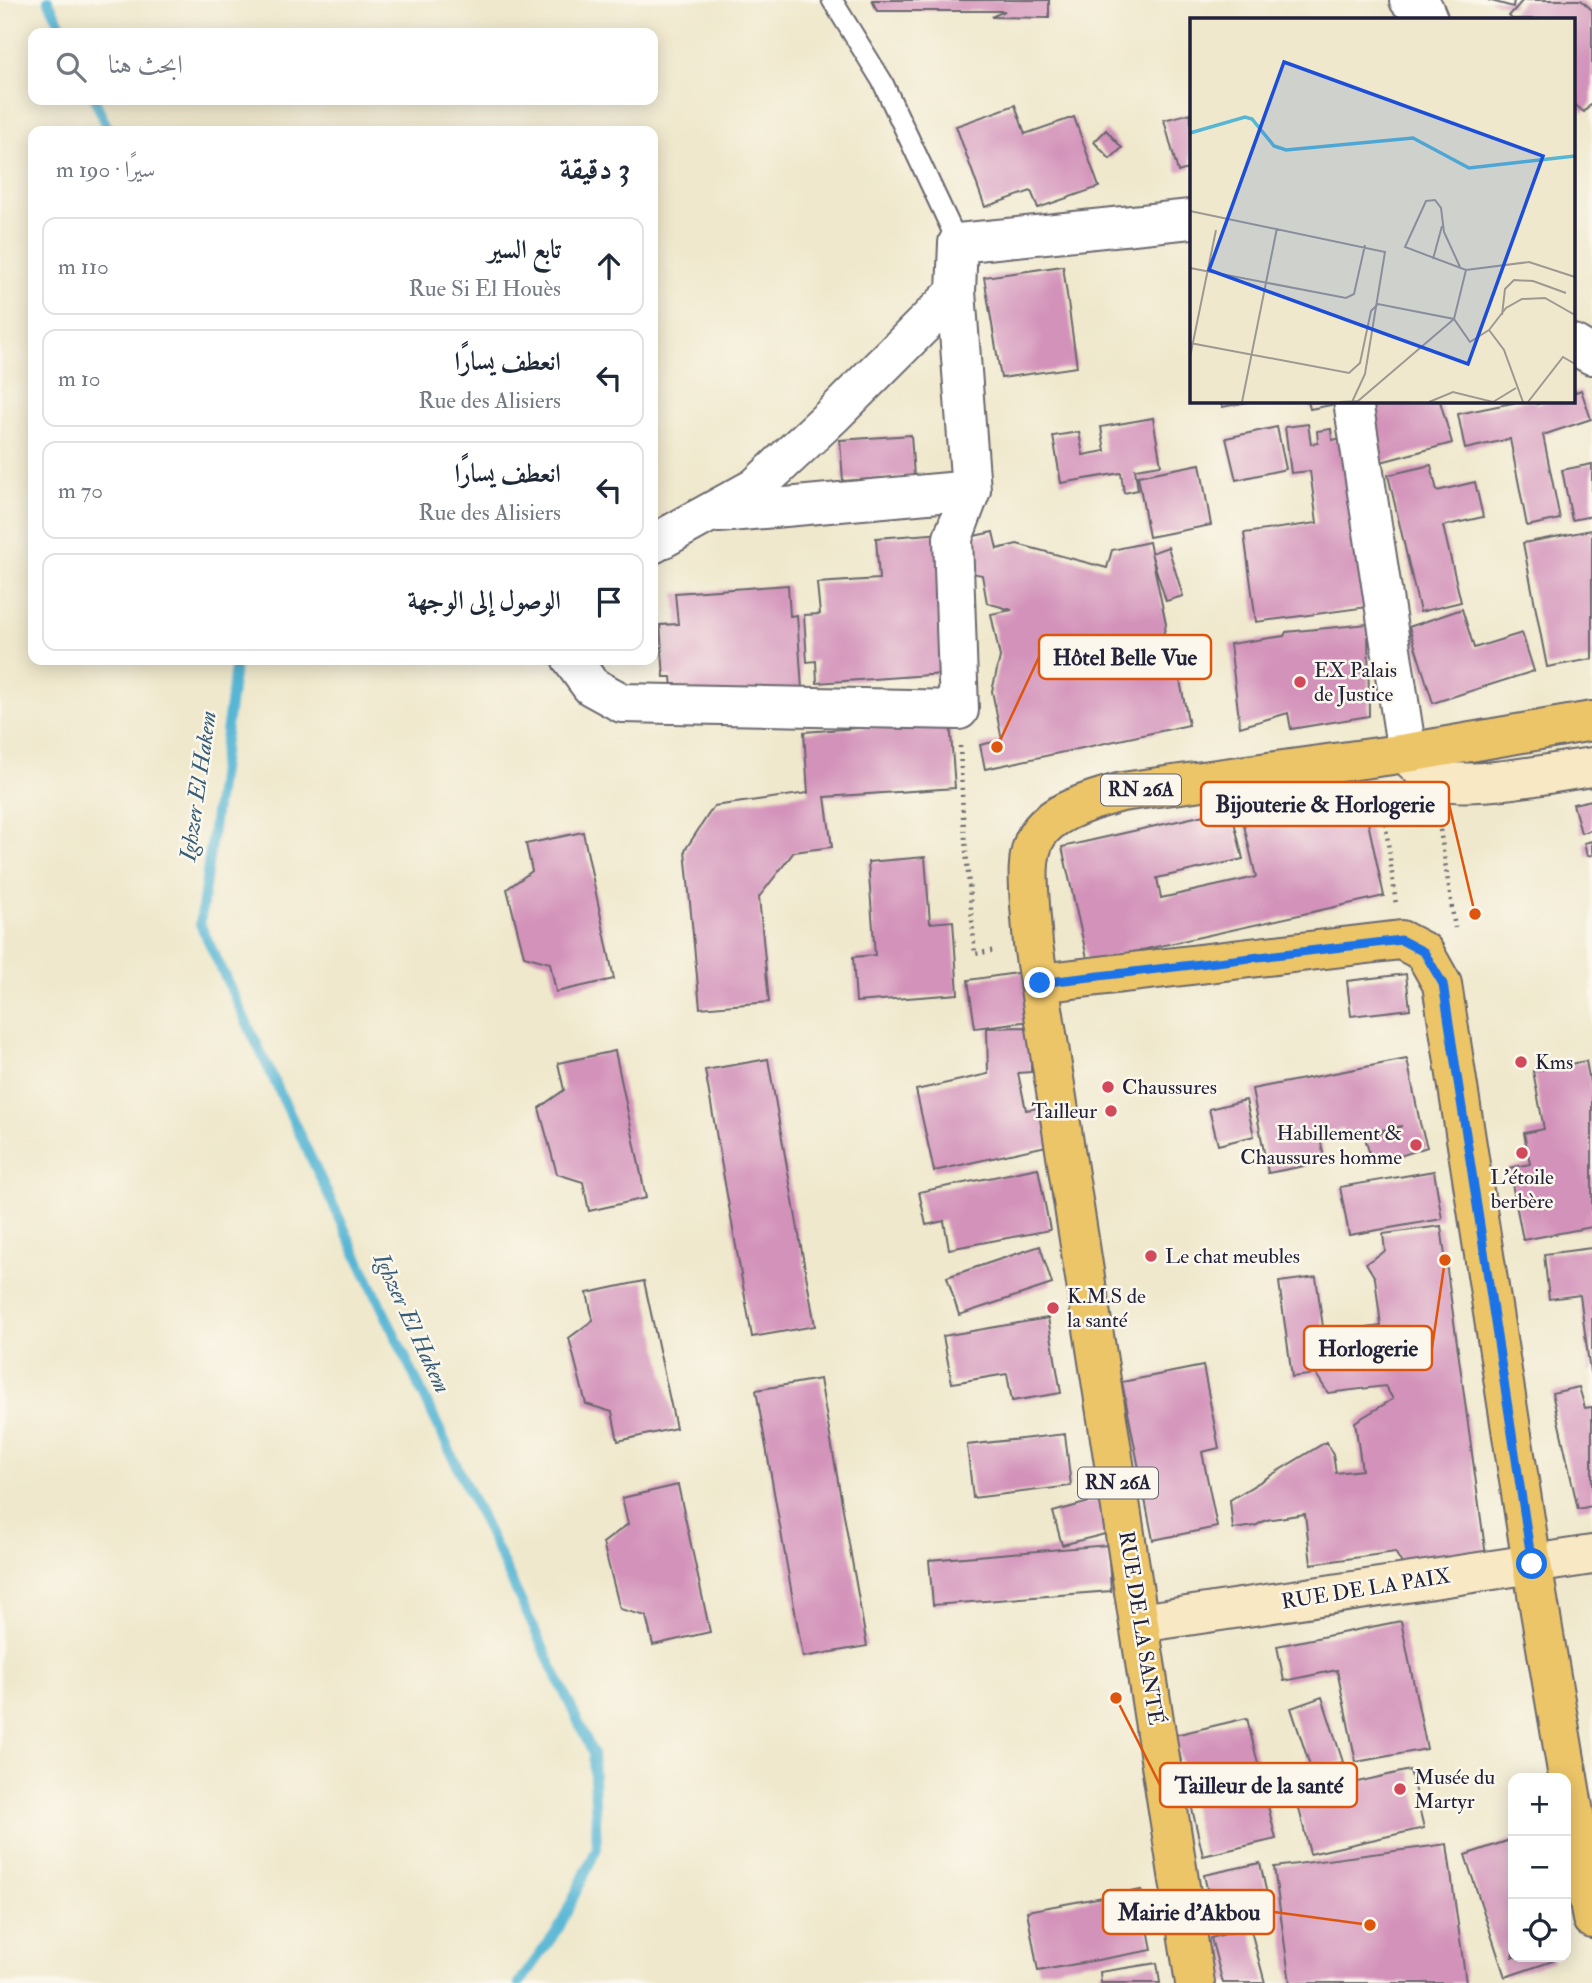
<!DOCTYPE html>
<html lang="ar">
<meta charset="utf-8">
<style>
:root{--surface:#fff;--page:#f6f6f7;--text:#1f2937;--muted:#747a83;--line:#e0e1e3}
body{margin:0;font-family:"IM FELL Double Pica",Amiri,serif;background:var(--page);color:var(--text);direction:rtl}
.controls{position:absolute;right:21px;bottom:21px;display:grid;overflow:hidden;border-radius:14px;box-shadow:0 4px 18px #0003}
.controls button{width:63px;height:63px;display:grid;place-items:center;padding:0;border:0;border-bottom:2px solid var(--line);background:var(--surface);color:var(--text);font:35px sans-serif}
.stop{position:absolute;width:21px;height:21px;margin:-16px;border:5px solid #1a73e8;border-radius:50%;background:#fff}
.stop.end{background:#1a73e8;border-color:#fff;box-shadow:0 2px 7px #0008}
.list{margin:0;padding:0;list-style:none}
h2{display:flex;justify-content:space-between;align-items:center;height:91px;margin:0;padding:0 28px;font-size:30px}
h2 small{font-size:23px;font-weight:400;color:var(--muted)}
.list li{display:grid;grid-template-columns:46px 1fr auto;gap:21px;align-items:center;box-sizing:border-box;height:98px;margin:0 14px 14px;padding:0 14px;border:2px solid var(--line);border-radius:14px}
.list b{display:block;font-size:26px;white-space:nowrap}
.list p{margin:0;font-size:23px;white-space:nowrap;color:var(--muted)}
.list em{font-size:23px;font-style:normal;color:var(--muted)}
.icon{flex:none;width:38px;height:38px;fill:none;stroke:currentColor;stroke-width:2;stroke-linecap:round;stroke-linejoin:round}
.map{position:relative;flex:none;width:1592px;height:1983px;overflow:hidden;direction:ltr}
.search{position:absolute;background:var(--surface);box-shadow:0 4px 18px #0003;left:28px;top:28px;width:630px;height:77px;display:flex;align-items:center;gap:18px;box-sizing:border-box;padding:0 24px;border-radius:14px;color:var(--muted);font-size:26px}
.panel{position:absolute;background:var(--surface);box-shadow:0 4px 18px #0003;left:28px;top:126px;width:630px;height:539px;border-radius:14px;direction:rtl}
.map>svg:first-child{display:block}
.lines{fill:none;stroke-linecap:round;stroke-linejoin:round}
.stream{stroke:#56b6d4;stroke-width:10}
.building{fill:#d392ba}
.lane-casing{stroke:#6a676e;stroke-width:23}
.street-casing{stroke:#6a676e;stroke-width:42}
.secondary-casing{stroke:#6a676e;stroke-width:42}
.primary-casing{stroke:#6a676e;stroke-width:42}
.path{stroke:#6a676e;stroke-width:4.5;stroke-dasharray:2 5;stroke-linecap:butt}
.lane{stroke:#fff;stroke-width:19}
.street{stroke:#fff;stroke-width:38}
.secondary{stroke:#f8e8c3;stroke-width:38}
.primary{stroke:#edc569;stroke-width:38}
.route{stroke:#1a73e8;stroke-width:9}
.poi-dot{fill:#d1495b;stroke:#fbf7ec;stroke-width:2.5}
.labels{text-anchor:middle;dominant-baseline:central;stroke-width:5;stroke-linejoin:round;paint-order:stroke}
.shield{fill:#fbf7ec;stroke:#636270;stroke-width:2}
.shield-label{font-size:19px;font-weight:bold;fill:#22223b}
.poi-label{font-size:21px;fill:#22223b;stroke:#fbf7ec;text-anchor:start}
.street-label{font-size:21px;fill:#22223b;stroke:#fbf7ec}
.water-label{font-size:23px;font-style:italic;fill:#375d78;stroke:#fbf7ec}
.inset-river{fill:none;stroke:#56b6d4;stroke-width:3.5}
.inset-road{fill:none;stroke:#9d9992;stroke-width:2}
.view{fill:#1d4ed8;fill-opacity:0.15;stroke:#1d4ed8;stroke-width:3.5}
.inset-edge{fill:none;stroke:#22223b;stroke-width:3.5}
.leader{fill:none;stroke:#de560e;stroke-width:2.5}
.callout-dot{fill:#de560e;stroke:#fbf7ec;stroke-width:2.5}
.callout{fill:#fbf7ec;stroke:#de560e;stroke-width:2.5}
.callout-label{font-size:23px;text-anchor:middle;font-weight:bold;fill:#22223b}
</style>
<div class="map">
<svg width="1592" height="1983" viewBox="0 0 1592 1983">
<rect width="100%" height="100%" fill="#fbf7ec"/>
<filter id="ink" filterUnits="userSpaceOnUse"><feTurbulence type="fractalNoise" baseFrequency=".0143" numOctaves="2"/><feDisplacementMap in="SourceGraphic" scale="14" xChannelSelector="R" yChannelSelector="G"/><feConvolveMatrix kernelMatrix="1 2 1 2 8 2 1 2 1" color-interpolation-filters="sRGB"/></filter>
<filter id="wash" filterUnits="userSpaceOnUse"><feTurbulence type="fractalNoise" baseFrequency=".00686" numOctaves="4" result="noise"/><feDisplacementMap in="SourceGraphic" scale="28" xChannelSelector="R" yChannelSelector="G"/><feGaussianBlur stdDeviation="1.57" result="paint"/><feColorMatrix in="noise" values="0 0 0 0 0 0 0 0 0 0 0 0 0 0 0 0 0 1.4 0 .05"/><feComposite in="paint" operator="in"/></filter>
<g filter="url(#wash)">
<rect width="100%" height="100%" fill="#efe8cc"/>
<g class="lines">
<path class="stream" d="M48 0 65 33
M95 100 109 131
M236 660 200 924 593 1753 597 1848 559 1928 519 1983"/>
</g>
<g id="blocks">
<path class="building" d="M872 0H1049V18L991 17 1005 11H877Z
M1488 0H1514L1513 7Z
M1523 0H1581L1592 10V103L1584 112 1573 103V19H1512L1509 16Z
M1015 105 1025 134 1074 117 1099 187 1038 208 1031 191 985 207 956 126Z
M1191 113V168L1178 172 1164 120Z
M1106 130 1122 148 1110 159 1094 142Z
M1063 266 1077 367 1001 378 984 277Z
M1581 390 1591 419 1543 435 1560 519 1527 526 1510 439 1465 449 1458 414 1522 401H1536L1537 404 1547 401H1573V393Z
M1221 401H1248V402L1222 407Z
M1308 401H1346V402L1310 409Z
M1391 401H1440L1452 443 1381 462 1366 407Z
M1153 418 1161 465 1135 469 1138 490 1124 493 1121 473 1061 483 1053 436 1079 432 1083 455 1105 451 1101 427Z
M1308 424 1311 444 1318 443 1317 431 1331 429 1332 440 1344 438 1368 607 1256 622 1244 533 1317 523 1310 471 1291 473 1285 427Z
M1277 427 1286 469 1236 480 1226 438Z
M911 435 914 476 843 481 840 440Z
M1200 464 1211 525 1149 537 1138 476Z
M1592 464V516L1572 520 1562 470Z
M1431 465 1437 491 1475 482 1483 517 1443 526 1461 602 1420 612 1388 475Z
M1592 530V659L1547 667 1523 543Z
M993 532 997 549 1017 544 1107 568 1112 550 1149 542 1166 624 1161 644 1181 649 1177 666 1189 725 985 769 980 745 1002 740 992 691 1000 657 991 614 1012 610 987 603 982 575 967 572 960 539Z
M944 533 943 674 817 683 816 661 807 662 804 615 820 614 817 583 879 579 876 538Z
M1168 547 1183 596 1166 601 1151 553Z
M788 585 790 616 797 615 802 689 673 698 671 677H664L660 625 678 624 675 593Z
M1462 609 1474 648 1522 633 1534 671 1433 703 1409 627Z
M1368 624 1369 716 1291 729 1288 713 1240 727 1230 644 1284 636 1286 632Z
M950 721 955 788 825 797 832 847 794 852 759 897 769 1002 700 1008 685 850 714 806 808 793 804 732Z
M1359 781 1384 896 1088 962 1062 847 1231 809 1243 859 1157 878 1161 898 1256 877 1240 808Z
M1592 800V830L1581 833 1573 804Z
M583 832 614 979 556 992 550 963 524 956 507 889 532 871 526 844Z
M1592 841V855L1587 856 1584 843Z
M925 857 930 923 953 921 958 994 856 1002 853 957 875 955 868 862Z
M1024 972 1031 1021 975 1028 968 980Z
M1406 974 1410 1009 1351 1016 1347 981Z
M1031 1027V1072L1018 1073 1026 1110 1043 1107 1051 1145 934 1171 916 1090 988 1074 987 1028Z
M615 1051 646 1198 589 1211 583 1182 557 1174 539 1108 564 1090 558 1063Z
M768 1059 815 1326 752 1337 705 1070Z
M1407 1059 1420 1123 1427 1147 1373 1165 1365 1138 1402 1126 1344 1137 1343 1129 1319 1133 1325 1162 1268 1173 1252 1089Z
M1586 1061 1592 1093V1227L1523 1240 1509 1168 1530 1164 1524 1133 1544 1129 1533 1071Z
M1246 1100 1254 1136 1218 1145 1209 1109Z
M1038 1168 1050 1230 949 1249 944 1221 926 1225 919 1192Z
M1434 1171 1442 1219 1349 1235 1340 1187Z
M1441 1226 1486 1556 1404 1567 1395 1552 1311 1564 1305 1514 1266 1520 1255 1526 1233 1529 1230 1500 1326 1442 1333 1455 1336 1473 1362 1470 1355 1422 1393 1399 1385 1386 1328 1393 1316 1374 1292 1377 1279 1282 1316 1277 1324 1334 1381 1326 1375 1278 1366 1263 1385 1251 1383 1234Z
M1040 1246 1052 1284 959 1315 947 1277Z
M1592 1248V1371L1590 1372 1580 1295 1549 1299 1544 1254Z
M644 1281 676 1428 618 1441 612 1412 586 1404 569 1338 593 1320 587 1293Z
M1048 1318 1061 1393 1012 1401 1007 1374 952 1383 943 1336Z
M1203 1366 1219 1448 1202 1452 1217 1527 1153 1540 1122 1382Z
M820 1379 867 1646 803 1657 756 1390Z
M1579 1387 1585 1408 1592 1407V1506L1578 1509 1552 1393Z
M1065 1434 1071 1486 973 1498 967 1445Z
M678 1485 710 1632 653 1645 646 1616 620 1609 603 1543 628 1524 622 1498Z
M1100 1499 1109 1533 1062 1545 1053 1512Z
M1108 1545 1111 1591 933 1605 929 1560Z
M1401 1621 1427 1749 1356 1762 1337 1670 1284 1681 1277 1646Z
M1322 1697 1343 1762 1312 1772 1291 1708Z
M1247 1718 1276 1839 1203 1856 1175 1735Z
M1410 1770 1424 1828 1310 1854 1296 1796Z
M1513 1839V1957H1551L1553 1961 1505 1977 1465 1855Z
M1447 1844 1466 1983H1290L1274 1867Z
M1260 1863 1272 1917 1216 1929 1204 1875Z
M1141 1890 1152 1950 1038 1971 1027 1911Z
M1250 1927 1265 1983H1223L1211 1938Z
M1157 1963 1160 1983H1101L1100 1972Z"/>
</g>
</g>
<g filter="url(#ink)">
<use href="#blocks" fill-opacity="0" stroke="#6a676e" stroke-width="2"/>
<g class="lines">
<defs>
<path id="lane" d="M832 0 882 81 958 243"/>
<path id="street" d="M1409 0 1424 9 1428 19
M1573 344 1592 355
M1353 401 1407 753
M719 513 971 490
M653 544 756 487 833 415 956 292
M572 660 591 686 622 703 959 710 953 538 971 490 956 292 958 243 1191 219"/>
<path id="secondary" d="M1407 753C1414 763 1427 777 1440 780 1475 789 1554 772 1592 767
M1140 1623 1592 1555"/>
<path id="primary" d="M1040 983 1401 940 1424 952 1442 984 1532 1564 1592 1919
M1195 1983 1033 944C1026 844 1013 821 1122 792L1407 753 1592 721"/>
</defs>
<use href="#lane" class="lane-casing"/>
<use href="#street" class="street-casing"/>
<use href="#secondary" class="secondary-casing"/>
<use href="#primary" class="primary-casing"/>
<path class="path" d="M960 746 963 816 975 954 996 950
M1382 796 1396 905
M1438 816 1455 928"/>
<use href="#lane" class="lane"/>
<use href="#street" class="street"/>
<use href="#secondary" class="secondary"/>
<use href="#primary" class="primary"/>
</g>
</g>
<g class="lines" filter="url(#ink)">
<path class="route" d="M1040 983 1401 940 1424 952 1443 984 1532 1564"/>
</g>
<g class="poi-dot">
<circle cx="1300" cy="682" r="7"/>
<circle cx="1521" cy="1062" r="7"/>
<circle cx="1108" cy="1087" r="7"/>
<circle cx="1111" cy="1111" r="7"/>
<circle cx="1416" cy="1145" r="7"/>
<circle cx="1522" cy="1153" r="7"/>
<circle cx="1151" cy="1256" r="7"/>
<circle cx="1053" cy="1308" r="7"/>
<circle cx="1400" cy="1789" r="7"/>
</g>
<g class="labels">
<g class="shield">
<rect x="1101" y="774.5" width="80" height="31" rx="5"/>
<rect x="1078" y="1467.5" width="80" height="31" rx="5"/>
</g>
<g class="shield-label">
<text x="1141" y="790">RN 26A</text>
<text x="1118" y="1483">RN 26A</text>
</g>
<g class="poi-label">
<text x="1314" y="670">EX Palais<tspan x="1314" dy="24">de Justice</tspan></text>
<text x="1535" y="1062">Kms</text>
<text x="1122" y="1087">Chaussures</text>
<text x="1097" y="1111" text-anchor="end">Tailleur</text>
<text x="1402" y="1133" text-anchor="end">Habillement &amp;<tspan x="1402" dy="24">Chaussures homme</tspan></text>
<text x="1522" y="1177" text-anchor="middle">L'étoile<tspan x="1522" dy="24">berbère</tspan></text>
<text x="1165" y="1256">Le chat meubles</text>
<text x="1067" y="1296">K.M.S de<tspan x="1067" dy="24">la santé</tspan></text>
<text x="1414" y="1777">Musée du<tspan x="1414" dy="24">Martyr</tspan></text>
</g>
<g class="street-label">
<text transform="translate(1366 1589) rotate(-9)">RUE DE LA PAIX</text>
<text transform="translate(1141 1628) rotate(81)">RUE DE LA SANTÉ</text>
</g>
<g class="water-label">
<text transform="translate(198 786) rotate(-82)">Ighzer El Hakem</text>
<text transform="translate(412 1323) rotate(65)">Ighzer El Hakem</text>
</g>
</g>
<g transform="translate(1190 18)">
<rect width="385" height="385" fill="#efe8cc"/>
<path class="inset-river" d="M0 115 55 99 62 101 84 128 96 132 223 120 279 150 385 138"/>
<path class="inset-road" d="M0 193 195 234 175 356 162 384M243 241 252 208M270 249 254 214 251 190 245 182 236 183 215 229 276 252 339 244 385 259M0 250 156 280 164 276 175 227M312 297 315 271 324 262 343 263 376 275M299 312 316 290 332 281 355 280 385 297M0 325 159 355 170 345 181 293 188 286 264 301 280 324 299 312 314 332 333 384M0 339 26 212M52 384 87 210M150 384 168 383 264 301 276 252M239 384 263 374 303 384 326 370M338 384 373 339 385 346"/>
<path class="view" d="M94 44 353 138 278 346 19 252Z"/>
<rect width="385" height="385" class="inset-edge"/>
</g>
<path class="leader" d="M997 747L1039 657M1475 914L1449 804M1445 1260L1432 1348M1116 1698L1160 1785M1370 1925L1274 1912"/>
<g class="callout-dot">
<circle cx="997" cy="747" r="7"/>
<circle cx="1475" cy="914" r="7"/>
<circle cx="1445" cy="1260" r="7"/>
<circle cx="1116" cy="1698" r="7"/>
<circle cx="1370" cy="1925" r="7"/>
</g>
<g class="callout">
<rect x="1039" y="635" width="172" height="44" rx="7"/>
<rect x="1201" y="782" width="248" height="44" rx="7"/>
<rect x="1304" y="1326" width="128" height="44" rx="7"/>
<rect x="1160" y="1763" width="197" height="44" rx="7"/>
<rect x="1103" y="1890" width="171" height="44" rx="7"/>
</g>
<g class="callout-label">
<text x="1125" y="665">Hôtel Belle Vue</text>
<text x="1325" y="812">Bijouterie &amp; Horlogerie</text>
<text x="1368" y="1356">Horlogerie</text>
<text x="1259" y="1793">Tailleur de la santé</text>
<text x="1189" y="1920">Mairie d'Akbou</text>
</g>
</svg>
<div class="controls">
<button>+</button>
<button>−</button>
<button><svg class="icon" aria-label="locate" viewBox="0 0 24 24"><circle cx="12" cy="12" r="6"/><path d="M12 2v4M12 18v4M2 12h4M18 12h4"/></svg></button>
</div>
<div class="stop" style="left:1532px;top:1564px"></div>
<div class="stop end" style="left:1040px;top:983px"></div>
<div class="search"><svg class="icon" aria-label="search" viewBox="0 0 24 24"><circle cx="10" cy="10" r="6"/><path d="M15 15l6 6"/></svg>ابحث هنا</div>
<section class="panel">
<h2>3 دقيقة<small>سيرًا · 190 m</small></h2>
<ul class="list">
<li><svg class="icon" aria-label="ahead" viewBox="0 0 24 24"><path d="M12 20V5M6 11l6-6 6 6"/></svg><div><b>تابع السير</b><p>Rue Si El Houès</p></div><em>110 m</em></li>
<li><svg class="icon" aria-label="left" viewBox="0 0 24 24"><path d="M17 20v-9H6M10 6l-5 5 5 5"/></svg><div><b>انعطف يسارًا</b><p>Rue des Alisiers</p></div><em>10 m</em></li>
<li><svg class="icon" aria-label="left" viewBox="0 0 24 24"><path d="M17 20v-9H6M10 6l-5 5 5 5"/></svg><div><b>انعطف يسارًا</b><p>Rue des Alisiers</p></div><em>70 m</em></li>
<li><svg class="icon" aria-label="arrive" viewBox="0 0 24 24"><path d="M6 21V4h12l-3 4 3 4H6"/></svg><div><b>الوصول إلى الوجهة</b></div></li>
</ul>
</section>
</div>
